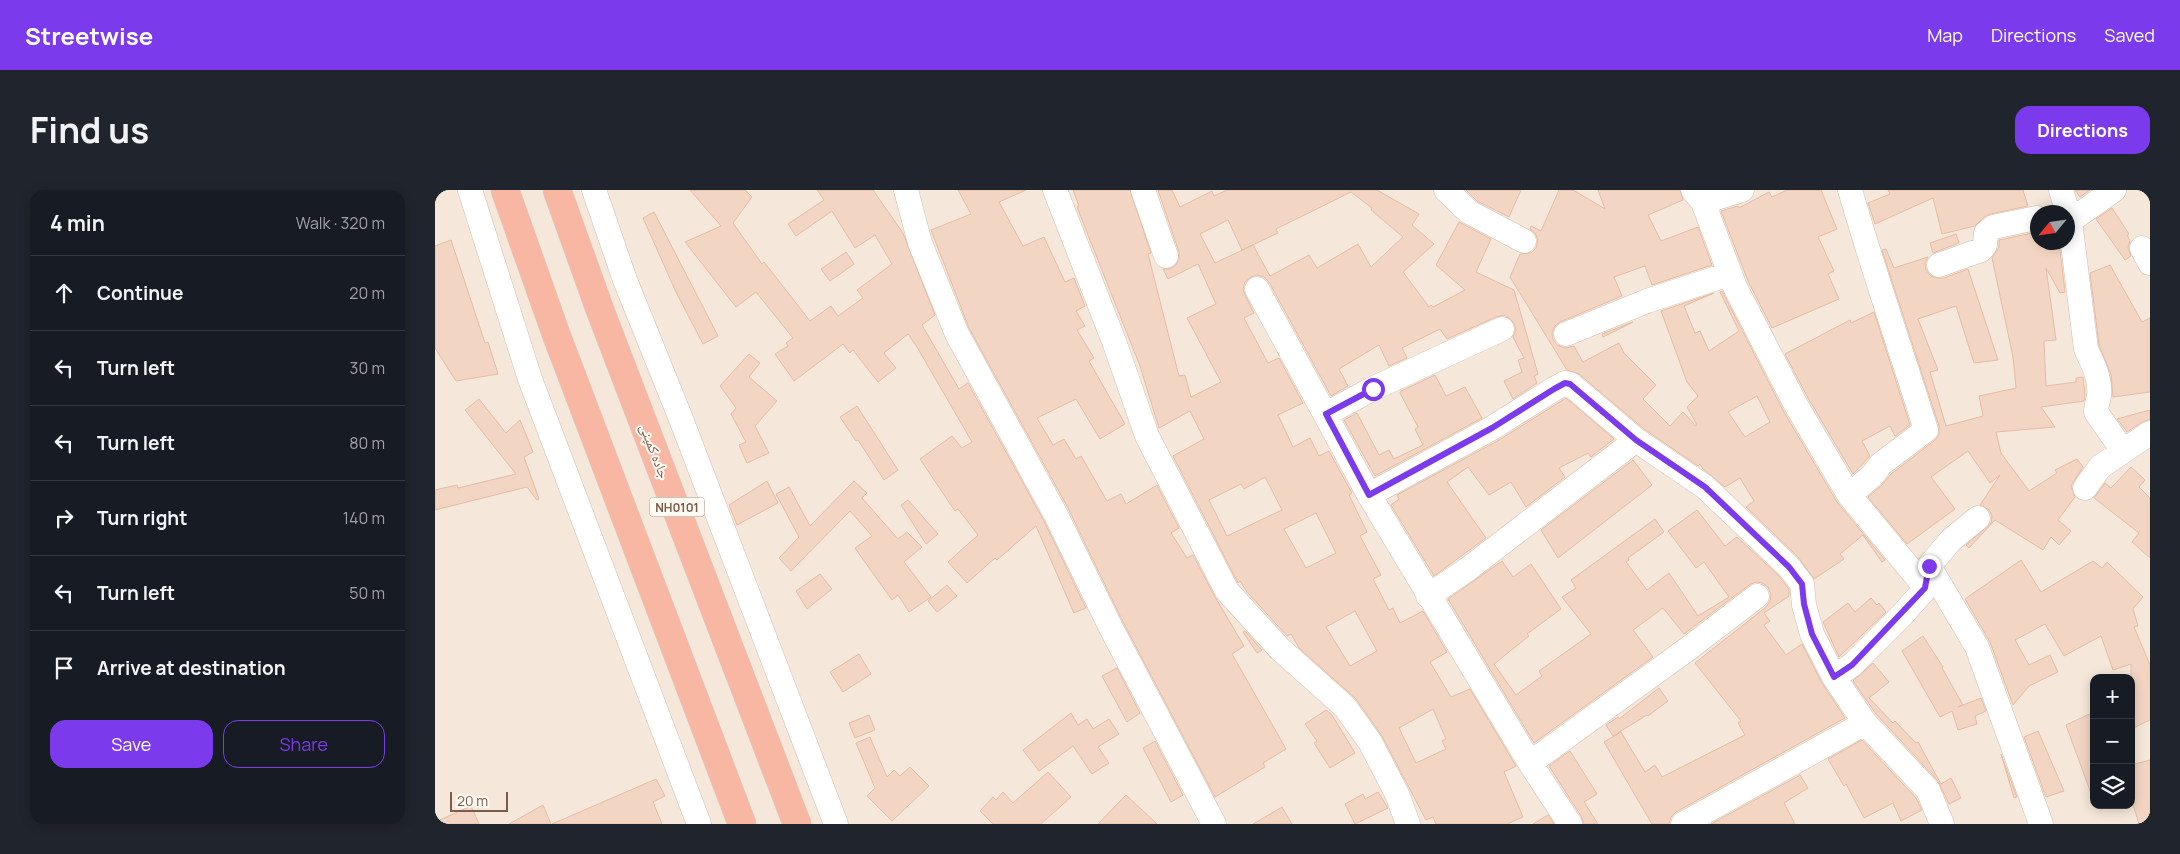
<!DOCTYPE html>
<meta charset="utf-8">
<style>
:root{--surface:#171b24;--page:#20242c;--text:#f1f3f6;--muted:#9ea1a6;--line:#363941;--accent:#7c3aed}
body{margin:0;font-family:Manrope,"Noto Naskh Arabic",sans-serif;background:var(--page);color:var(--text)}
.controls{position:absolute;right:15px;bottom:15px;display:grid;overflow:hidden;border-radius:10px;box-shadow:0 2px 12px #0003}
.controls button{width:45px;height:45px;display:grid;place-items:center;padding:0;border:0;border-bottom:1px solid var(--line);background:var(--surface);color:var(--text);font:25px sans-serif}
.compass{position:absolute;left:1595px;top:15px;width:45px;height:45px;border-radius:50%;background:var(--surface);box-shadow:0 2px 12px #0003;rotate:241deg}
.scale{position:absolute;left:15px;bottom:12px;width:58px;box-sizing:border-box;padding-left:5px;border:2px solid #7a5c4d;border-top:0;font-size:14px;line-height:18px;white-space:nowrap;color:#7a5c4d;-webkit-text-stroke:4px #fffaf3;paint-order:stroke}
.stop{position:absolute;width:15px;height:15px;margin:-11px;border:4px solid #7c3aed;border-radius:50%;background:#fff}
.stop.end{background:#7c3aed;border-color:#fff;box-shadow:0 1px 5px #0008}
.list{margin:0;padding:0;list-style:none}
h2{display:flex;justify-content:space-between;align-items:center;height:65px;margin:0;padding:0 20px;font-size:21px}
h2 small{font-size:16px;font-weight:400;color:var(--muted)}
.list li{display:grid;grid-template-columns:32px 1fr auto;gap:15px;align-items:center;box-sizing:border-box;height:75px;padding:0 20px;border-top:1px solid var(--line)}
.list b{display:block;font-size:19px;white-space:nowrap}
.list em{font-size:16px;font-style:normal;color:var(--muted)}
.actions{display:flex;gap:10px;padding:15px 20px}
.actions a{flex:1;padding:11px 0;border:1px solid var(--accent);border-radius:15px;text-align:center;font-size:18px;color:var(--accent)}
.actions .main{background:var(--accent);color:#fff}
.icon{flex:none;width:28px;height:28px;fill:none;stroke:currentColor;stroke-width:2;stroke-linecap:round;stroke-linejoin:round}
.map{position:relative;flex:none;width:1715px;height:634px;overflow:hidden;border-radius:15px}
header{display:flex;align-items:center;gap:30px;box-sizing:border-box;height:70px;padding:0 25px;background:var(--accent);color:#fff}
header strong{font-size:24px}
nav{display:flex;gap:28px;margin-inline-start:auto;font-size:18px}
.intro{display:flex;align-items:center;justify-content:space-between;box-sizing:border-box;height:120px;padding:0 30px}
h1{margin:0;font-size:35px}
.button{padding:12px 22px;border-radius:15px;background:var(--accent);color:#fff;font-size:18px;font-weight:700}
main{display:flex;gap:30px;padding:0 30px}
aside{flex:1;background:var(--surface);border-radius:15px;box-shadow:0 2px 12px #0003}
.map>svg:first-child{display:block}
.residential{fill:#f5e8da;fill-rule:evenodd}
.building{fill:#f3d5c3;stroke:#e6bba3;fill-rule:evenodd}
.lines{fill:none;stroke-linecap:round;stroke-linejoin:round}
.minor-casing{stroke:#d1beb0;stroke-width:25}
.highway-casing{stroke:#dad1cd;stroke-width:29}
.minor{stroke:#fff;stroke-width:24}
.highway{stroke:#f7b7a3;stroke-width:28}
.route{stroke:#7c3aed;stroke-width:6}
.labels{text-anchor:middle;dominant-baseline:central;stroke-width:4;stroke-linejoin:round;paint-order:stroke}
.shield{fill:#fffaf3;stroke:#a28b7f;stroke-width:1}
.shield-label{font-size:12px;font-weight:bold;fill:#7a5c4d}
.street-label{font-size:14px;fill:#7a5c4d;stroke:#fffaf3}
</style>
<header>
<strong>Streetwise</strong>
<nav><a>Map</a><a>Directions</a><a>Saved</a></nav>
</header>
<div class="intro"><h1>Find us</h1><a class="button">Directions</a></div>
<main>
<aside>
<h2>4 min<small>Walk · 320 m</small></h2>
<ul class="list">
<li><svg class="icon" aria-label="ahead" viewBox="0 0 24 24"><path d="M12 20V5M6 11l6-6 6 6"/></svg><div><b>Continue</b></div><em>20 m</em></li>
<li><svg class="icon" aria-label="left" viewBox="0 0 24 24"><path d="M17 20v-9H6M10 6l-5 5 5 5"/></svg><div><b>Turn left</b></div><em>30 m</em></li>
<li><svg class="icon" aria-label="left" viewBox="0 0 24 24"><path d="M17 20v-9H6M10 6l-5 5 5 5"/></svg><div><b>Turn left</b></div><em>80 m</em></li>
<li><svg class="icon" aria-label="right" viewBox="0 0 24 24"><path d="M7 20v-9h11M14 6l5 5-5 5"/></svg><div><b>Turn right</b></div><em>140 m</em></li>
<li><svg class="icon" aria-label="left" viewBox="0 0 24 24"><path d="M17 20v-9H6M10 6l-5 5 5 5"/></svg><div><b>Turn left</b></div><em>50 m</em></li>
<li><svg class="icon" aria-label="arrive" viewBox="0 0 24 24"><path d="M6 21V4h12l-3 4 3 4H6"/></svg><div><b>Arrive at destination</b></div></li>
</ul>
<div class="actions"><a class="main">Save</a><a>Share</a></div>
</aside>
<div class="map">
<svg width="1715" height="634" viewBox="0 0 1715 634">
<rect width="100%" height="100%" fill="#fdf6ec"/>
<path class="residential" d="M0 0H1715V634H0ZM1602 22H1632V52H1602ZM1659 488H1696V615H1659Z"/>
<path class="building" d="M255 0H310L317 7 298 33 327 74 329 72 375 131 396 116 403 126 428 108 422 100 457 74 440 45 420 58 397 21 361 46 353 34 389 10 382 0H438L468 43 500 125 487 135 524 199 533 193 609 331 651 418 639 423 601 336 562 370 560 368 532 393 513 372 543 345 523 319 520 321 485 269 517 246 527 258 537 252 482 157 473 144 449 163 461 178 443 192 418 160 415 163 408 154 359 191 340 164 353 156 351 153 358 148 321 102 301 117 250 52 286 36Z
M523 0H591L564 12 588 56 609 47 630 92 639 88 650 116 641 121 650 136 642 140 659 168 654 171 690 234 665 249 641 209 602 228 618 255 629 249 641 269 646 266 672 311 686 304 691 314 722 295 744 338 736 343 752 368 758 365 780 407 809 456 797 464 851 559 828 573 830 577 780 607 688 432 633 318 534 138 496 40 536 24Z
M638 0H695L716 63 713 64 744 186 750 185 756 207 786 192 752 128 781 114 763 74 733 89 728 79H735L741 75 744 69V62L723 0H737L745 17 777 1 779 6 792 0H942L984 24 977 35 999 54 968 82 994 117 996 115 998 117 1030 100 1001 75 1024 32 1056 49 1041 82 1079 100 1103 184 1099 186 1102 193 1078 209 1069 191 1087 182 1083 170 1089 168 1078 147 1081 140 1079 133 1074 128 1069 125 1061 127 1012 149 1005 139 967 158 972 168 954 176 944 155 904 179 913 196 896 206 834 92 829 87 822 85 816 87 810 92 808 99 810 105 819 123 809 128 833 173 844 168 868 213 843 225 858 257 875 248 884 266 894 261 917 303 914 305 932 342 925 346 946 385 938 389 954 420 958 418 965 433 988 421 1012 462 995 472 1016 507 1035 499 1081 576 1069 582 1088 627 1072 634H1001L998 627 991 630 947 546 921 509 864 458 856 444 852 446 812 402 805 391 803 393 738 266 769 249 755 221 724 238 705 176 647 30 642 17 644 16ZM916 2 937 18 936 20 968 47 936 77 923 54 882 78 874 65 835 86 818 55 780 73 765 44 793 30 807 60 843 43 841 39ZM830 287 847 320 792 346 774 310 806 294 809 299ZM881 323 901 363 871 378 849 339ZM920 421 942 461 915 476 891 437ZM998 519 1011 549 1007 551 1011 559 981 573 964 538Z
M1031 0H1086L1074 27 1042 11Z
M1124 0H1138L1170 19 1163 0H1245L1248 10 1213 25 1226 51 1263 37 1277 75 1217 95 1210 76 1179 87 1187 106 1125 132 1120 136 1117 143 1118 149 1122 155 1130 158 1139 156 1148 172 1184 153 1189 163 1221 195 1208 209 1235 236 1248 222 1261 236 1262 235 1252 217 1263 206 1252 192 1226 121 1279 103 1249 116 1260 143 1265 141 1274 161 1304 141 1285 102 1287 101 1349 222 1402 312 1450 370 1447 372 1428 345 1405 364 1409 369 1379 389 1363 367 1311 317 1319 311 1305 288 1290 297 1268 279 1265 274 1263 276 1209 239 1144 184 1132 180 1075 87 1085 64 1096 63 1101 58 1103 50 1100 43 1095 39 1096 36 1106 41ZM1322 206 1335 232 1310 247 1293 222Z
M1352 0H1386L1402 39 1383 47 1399 81 1393 84 1404 109 1337 138 1313 91 1286 21 1303 16 1304 18 1334 2 1337 7Z
M1453 0H1588L1593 16 1555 24 1549 27 1540 36 1507 44 1498 8 1440 34 1433 13 1455 4Z
M1640 0H1655L1645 7Z
M1677 18 1694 44 1692 45 1695 51 1693 58 1696 66 1690 70 1661 29Z
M219 22 283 146 268 154 241 102 208 28Z
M1602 42V52H1624L1630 102 1625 103 1611 78 1621 150 1609 151 1611 196 1641 192V188L1648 187 1650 204 1649 211 1606 217 1620 237 1561 242 1566 263 1594 301 1622 283 1620 280 1642 269 1648 277 1636 296 1640 307 1623 330 1636 341 1624 355 1616 347 1608 360 1560 330 1534 358 1531 355 1556 333 1557 326 1554 320 1545 315 1565 285 1555 293 1533 261 1496 287 1520 319 1472 354 1433 307 1446 296 1456 284 1499 251 1504 245V236L1447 60 1451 59 1459 78 1493 67 1490 73 1491 80 1496 86 1501 88H1509L1533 79 1563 170 1539 173 1521 116 1483 129 1503 180 1495 182 1511 236 1548 226 1544 206 1581 198 1578 167 1557 68 1564 57V50Z
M1521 44 1524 53 1498 63 1495 53Z
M16 50 50 153 53 152 63 184 21 191 0 158V56Z
M411 62 419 74 395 91 386 79Z
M1675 75 1707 132 1715 128V202L1678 207 1676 184 1664 155 1655 83Z
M1439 122 1475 235 1460 246 1455 236 1427 251 1435 266 1418 284 1373 208 1350 164 1415 130 1416 133Z
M1198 132 1168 147 1167 144Z
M314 164 325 173 314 187 342 211 320 236 334 263 312 273 304 255 311 252 296 224 301 218 285 196Z
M1000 185 1011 206 1030 197 1047 228 940 286 909 230 922 223 944 265 954 260 959 269 988 255 980 239 983 237 965 203 966 201Z
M1131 208 1179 249 1156 267 1153 263 1124 278 1130 287 1091 317 1076 292 1054 305 1033 277 1012 292 1051 348 999 386 956 315 964 309 962 305 1064 250Z
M44 209 71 243 85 230 98 262 89 267 104 309 102 310 92 297 0 320V300L22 295 23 298 81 284 30 220Z
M422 216 463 280 449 290 423 250 421 251 405 227Z
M1715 220V229L1707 232 1692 242 1682 229Z
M1198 270 1217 295 1123 368 1106 340Z
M1696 277 1710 290 1704 297 1715 308V368L1697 352 1704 343 1659 308 1670 293 1676 298Z
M332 291 343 313 302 335 294 315Z
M419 291 432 303 427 308 463 349 472 342 487 357 469 372 496 407 474 422 463 405 457 410 420 358 437 346 415 321 356 381 344 368 364 347 341 304 354 297 375 336Z
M473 310 503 344 491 354 466 315Z
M1262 320 1290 356 1302 347 1344 386 1354 399V406L1329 423 1335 431 1329 435 1351 465 1367 454 1387 493 1410 528 1241 622 1236 627 1234 634H1217L1169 552 1186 542 1210 582 1220 575 1227 587 1310 545 1303 533 1306 531 1260 473 1331 417 1335 411 1336 405 1333 397 1327 393 1321 392 1314 395 1249 444 1228 418 1198 440 1218 467 1099 553 1013 409 1067 371 1078 387 1096 374 1126 419 1092 444 1094 446 1059 474 1081 505 1107 486 1104 481 1156 444 1127 407 1141 398 1136 390 1220 329 1229 342 1193 368 1194 370 1191 372 1212 400 1234 383 1263 426 1294 407 1269 372 1261 378 1233 341Z
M1586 370 1606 402 1658 371 1667 378 1672 372 1708 407 1698 419 1703 436 1699 437 1715 475V530L1696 539V474L1678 480 1666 446 1629 466 1610 434 1580 450 1594 475 1615 465 1623 482 1594 496 1578 515 1555 452 1530 409Z
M385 384 397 399 372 419 361 401Z
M512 395 522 406 502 422 493 411Z
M1436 408 1442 415 1444 413 1451 422 1404 467 1388 432 1413 413 1420 422Z
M810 441 827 460 822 463 808 442Z
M1488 446 1508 477 1507 478 1528 515 1523 517 1546 508 1551 521 1540 526 1542 534 1523 540 1517 521 1505 527 1467 461Z
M424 464 436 484 408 502 395 482Z
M1438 473 1454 492 1434 508 1458 533 1460 531 1481 553 1483 552 1506 594 1516 588 1526 608 1514 614 1503 591 1441 524 1418 491Z
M682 478 705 523 692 532 667 486Z
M1224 498 1233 511 1213 526 1212 525 1178 546 1171 535 1183 527 1184 529Z
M891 520 897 525 920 563 895 578 879 553 882 551 870 534Z
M1659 522V606H1657L1631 535Z
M636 523 643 535 652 529 658 539 674 529 684 544 663 557 674 573 657 584 638 556 604 581 588 560Z
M434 525 440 540 420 548 414 533Z
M1603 541 1629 601 1611 607 1589 547Z
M435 547 452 587 459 580 465 586 475 577 494 596 457 631 432 606 440 598 421 553Z
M1427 550 1481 608 1487 620 1466 631 1458 613 1429 628 1411 594 1409 596 1393 569Z
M720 551 748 605 736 612 708 558Z
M1135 561 1162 604 1149 612 1163 634H1149L1146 626 1114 576Z
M1566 564 1582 607 1579 608Z
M1715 570V634H1704L1696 608V575Z
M613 582 636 607 606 634H558L545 621 558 607 561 610 568 602 578 613Z
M1365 585 1373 598 1349 613 1360 634H1276Z
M221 589 230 606 218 612 227 634H117Z
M943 602 953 618 920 634 910 614 928 604 930 609Z
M691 605 722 634H663Z
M108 615 116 634H74Z
M36 616 44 634H0V632Z
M847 617 857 634H818Z
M1113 625 1119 634H1098Z"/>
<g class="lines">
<defs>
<path id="minor" d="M35 0 95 189 264 634
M159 0 190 90 246 229 401 634
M471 0 485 53 522 144 621 325 676 438 779 634
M620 0 680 154 712 246 792 401 845 459 910 517 935 552 962 604 973 634
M708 0 731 66
M1011 0 1034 22 1089 51
M1258 0 1268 12 1300 97 1361 215 1414 305 1491 398
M1626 0 1635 31 1651 159C1658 174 1666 189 1664 206 1663 211 1661 216 1661 222L1688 261
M1268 12 1307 0
M1635 31 1679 0
M1707 58 1715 73
M1504 75 1546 60 1550 55 1551 43 1558 37 1602 28
M822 99 934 305 1095 573 1135 634
M1131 144 1212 111 1294 84
M891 224 937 199 1067 139
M1650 298 1665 277 1715 243
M934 305 1057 238 1119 199 1130 193 1135 194 1201 250 1270 297 1354 377 1367 394 1369 415 1377 444 1399 487 1430 533 1493 600 1507 634
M1414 305 1437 286 1446 274 1491 240C1466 160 1438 80 1415 0
M1494 376 1542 457 1606 634
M993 406 1033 379 1201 250
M1399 487 1417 475 1467 425 1491 398 1494 376 1516 350 1543 328
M1095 573 1254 458 1322 406
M1248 634 1430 533"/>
<path id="highway" d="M70 0 121 144 307 634
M122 0 165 120 362 634"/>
</defs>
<use href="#minor" class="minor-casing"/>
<use href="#highway" class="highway-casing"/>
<use href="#minor" class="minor"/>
<use href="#highway" class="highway"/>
</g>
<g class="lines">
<path class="route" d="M938 199 891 224 934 305 1057 238 1119 199 1130 193 1135 194 1201 250 1270 297 1354 377 1367 394 1369 414 1377 444 1399 487 1417 475 1490 398 1494 376"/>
</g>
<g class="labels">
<rect class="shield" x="214.5" y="307.5" width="55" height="19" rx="4"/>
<g class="shield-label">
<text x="242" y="317">NH0101</text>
</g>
<g class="street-label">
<text transform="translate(220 261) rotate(69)">جاده کمپنی</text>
</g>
</g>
</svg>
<div class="controls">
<button>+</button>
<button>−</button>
<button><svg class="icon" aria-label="layers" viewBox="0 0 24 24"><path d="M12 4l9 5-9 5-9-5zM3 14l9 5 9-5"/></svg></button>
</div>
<svg class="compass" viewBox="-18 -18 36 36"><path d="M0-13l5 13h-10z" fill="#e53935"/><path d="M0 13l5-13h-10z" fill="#9ea1a6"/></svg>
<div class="scale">20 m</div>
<div class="stop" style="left:938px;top:199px"></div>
<div class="stop end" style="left:1494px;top:376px"></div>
</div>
</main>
